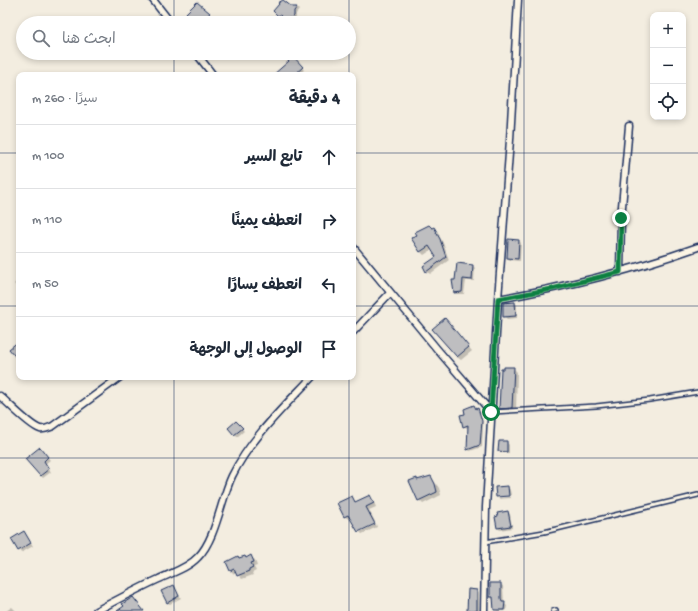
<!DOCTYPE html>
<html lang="ar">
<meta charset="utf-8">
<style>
:root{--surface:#fff;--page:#f2f2f3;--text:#1f2937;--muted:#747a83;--line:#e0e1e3}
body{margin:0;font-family:"Gochi Hand","Playpen Sans Arabic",sans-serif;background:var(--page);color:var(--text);direction:rtl}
.controls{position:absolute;right:12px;top:12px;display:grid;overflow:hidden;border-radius:8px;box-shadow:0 2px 6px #0003}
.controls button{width:36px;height:36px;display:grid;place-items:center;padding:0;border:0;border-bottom:1px solid var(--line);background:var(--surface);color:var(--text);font:20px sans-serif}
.stop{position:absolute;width:12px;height:12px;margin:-9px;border:3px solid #0b8043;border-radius:50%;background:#fff}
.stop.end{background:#0b8043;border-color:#fff;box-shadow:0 1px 4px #0008}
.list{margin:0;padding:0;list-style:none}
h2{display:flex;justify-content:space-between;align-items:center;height:52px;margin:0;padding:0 16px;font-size:17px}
h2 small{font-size:13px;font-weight:400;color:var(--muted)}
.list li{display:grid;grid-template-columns:26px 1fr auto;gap:12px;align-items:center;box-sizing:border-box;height:64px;padding:0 16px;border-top:1px solid var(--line)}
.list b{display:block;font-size:15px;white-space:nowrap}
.list em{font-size:13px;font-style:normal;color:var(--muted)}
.icon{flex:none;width:22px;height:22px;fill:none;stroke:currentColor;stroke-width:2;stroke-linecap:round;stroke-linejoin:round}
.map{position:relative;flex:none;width:698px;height:611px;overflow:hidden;direction:ltr}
.search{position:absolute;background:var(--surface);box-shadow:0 2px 6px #0003;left:16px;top:16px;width:340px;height:44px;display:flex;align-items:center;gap:10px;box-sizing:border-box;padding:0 14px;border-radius:22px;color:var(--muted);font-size:15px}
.panel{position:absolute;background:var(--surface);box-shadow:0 2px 6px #0003;left:16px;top:72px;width:340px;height:308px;border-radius:8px;direction:rtl}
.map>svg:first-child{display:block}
.shadow{fill:#0003}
.building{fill:#bebec0;stroke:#1b2f5e}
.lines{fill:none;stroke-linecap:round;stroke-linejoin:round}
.service-casing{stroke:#1b2f5e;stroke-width:6}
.minor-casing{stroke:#1b2f5e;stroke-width:9}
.service{stroke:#fcf5e5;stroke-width:3}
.minor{stroke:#fcf5e5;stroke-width:6}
.route{stroke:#0b8043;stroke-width:5}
.grid{fill:none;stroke:#1b2f5e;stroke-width:1;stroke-opacity:0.55}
</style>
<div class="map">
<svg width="698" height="611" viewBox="0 0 698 611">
<rect width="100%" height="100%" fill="#f3ede0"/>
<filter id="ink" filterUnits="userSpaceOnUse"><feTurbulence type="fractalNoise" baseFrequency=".025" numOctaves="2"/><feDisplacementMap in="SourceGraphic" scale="8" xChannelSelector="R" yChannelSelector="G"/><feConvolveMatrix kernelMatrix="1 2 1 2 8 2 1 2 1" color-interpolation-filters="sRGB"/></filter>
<g filter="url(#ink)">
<path class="shadow" d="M284 1 291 8H297L299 10 296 14V18L294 21 291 19 288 23 283 17 281 18 274 11 280 4Z
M197 3 211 16 207 20 210 23H204Z
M292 56 304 70 298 75H276L290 61Z
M434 228 440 235 439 236 443 243 449 260 430 274 427 271 437 257 433 249 424 255 421 252 432 229Z
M519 241 521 243 520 261 510 260 508 258Z
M473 266 475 268 474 281H466L464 294H457L455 292 456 281Z
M19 279V288L14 284Z
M515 303 517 305V318L507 319 504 316Z
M448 324 472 351 461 360 457 357Z
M513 368 517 372 516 411 504 412 500 408Z
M474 406 480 412 483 424 482 447 470 451 468 449 469 428H467L464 426 467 414Z
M238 424 244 431 237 437 229 428Z
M507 442 509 445V453H502L499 451Z
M42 451 50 460 45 464 51 472 43 478 40 475Z
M431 477 439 488 441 495 423 504 419 500 416 479 418 481Z
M508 487 510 490 511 495 497 497 496 488Z
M352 497 356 503 370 497 373 500 376 507 369 510 375 522 358 530 351 518 348 519 345 516Z
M511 497V498L500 499 498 498Z
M508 512 510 514 512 528 500 530 498 528Z
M376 524 377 527 362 534 360 532Z
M24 532 33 546 21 553 12 539Z
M251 557 255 560 257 566 254 567 256 571 252 573 253 575 242 579 237 573 234 574 230 570 240 559Z
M500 584 503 586 504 603 507 606 506 611H497L495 609 493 599 491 597Z
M173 586 181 598 170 604 167 602Z
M477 591 479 593V611H468Z
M12 607 16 611H6Z"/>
<path class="building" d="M283 0 292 7H297L294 11V16L291 19 289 18 285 22 280 15 278 16 273 11 279 4 278 3Z
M197 2 210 13 206 17 209 20 206 23H196L186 13Z
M292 55 303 67 294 75H273L289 61 287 59Z
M429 225 432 228 434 227 437 232H436L440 239 446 257 426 272 423 266 436 257 429 246 420 252 411 238 417 235 415 232Z
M508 239 519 240 518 259 507 258Z
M457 263 473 265 472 280 463 279 462 292 454 293 452 280H455Z
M515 302 516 316 503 317V303Z
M445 318 469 347 457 357 432 329Z
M19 341V361L9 349Z
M504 367H514L512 408 499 409 501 369H504Z
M474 405 476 409 478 408 482 421 480 445 467 450 468 425 463 427 460 415 465 414 464 409Z
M236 421 243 428 234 435 228 428Z
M499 441H507V452L498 451Z
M40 447 48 457 44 461 49 469 40 476 25 459Z
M431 476 435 484 437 492 418 501 409 481 417 478V480Z
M508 486 509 496 496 497 495 487Z
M370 495 374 503 366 507 375 524 358 532 348 515 344 517 337 503 352 496 355 502Z
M508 511 511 526 497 528 495 517 498 516 497 513Z
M24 531 31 543 18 551 11 539Z
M251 555 254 562 251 563 253 567 249 569V571L237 576 234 569 230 571 226 562 238 556 239 558 245 556 246 558Z
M490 583H501V598L502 602H505L504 610H494L493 597H490Z
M174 585 179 596 167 603 161 591Z
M468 589 477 590V611H467Z
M133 597 144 611H117L124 606 122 604Z"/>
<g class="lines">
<defs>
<path id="service" d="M491 412 596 406 650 400 698 392
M485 542 544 532 698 495
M553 611 556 610"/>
<path id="minor" d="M153 0 171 23
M196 53 213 75
M353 247 437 349 491 412
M620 272 621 218 629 126
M498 299C566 287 633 270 698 247
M353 332 390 293
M0 396C9 404 30 426 40 429 45 430 48 428 53 426L120 377
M96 611C117 600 137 589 159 579 171 573 188 568 198 557 216 539 221 499 232 476 250 439 284 407 312 377
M484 611 486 507 498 299 510 140 518 0"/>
</defs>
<use href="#service" class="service-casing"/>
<use href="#minor" class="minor-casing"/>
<use href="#service" class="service"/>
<use href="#minor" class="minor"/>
</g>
</g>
<g class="lines" filter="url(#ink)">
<path class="route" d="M491 412 498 299 552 289 620 272 621 218"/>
</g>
<path class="grid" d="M174 0V23M349 0V23M524 0V611M349 23V53M174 53V75M349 53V75M0 153H19M353 153H698M0 306H19M353 306H698M174 377V611M349 377V611M0 458H698"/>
</svg>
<div class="controls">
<button>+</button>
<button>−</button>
<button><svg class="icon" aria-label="locate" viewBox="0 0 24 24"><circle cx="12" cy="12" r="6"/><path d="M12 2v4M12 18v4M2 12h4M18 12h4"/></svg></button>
</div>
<div class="stop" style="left:491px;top:412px"></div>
<div class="stop end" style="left:621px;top:218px"></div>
<div class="search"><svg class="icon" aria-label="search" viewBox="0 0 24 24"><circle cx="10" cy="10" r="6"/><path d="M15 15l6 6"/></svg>ابحث هنا</div>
<section class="panel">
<h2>4 دقيقة<small>سيرًا · 260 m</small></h2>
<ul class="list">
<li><svg class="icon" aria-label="ahead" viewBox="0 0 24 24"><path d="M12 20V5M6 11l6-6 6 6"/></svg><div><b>تابع السير</b></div><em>100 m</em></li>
<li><svg class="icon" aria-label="right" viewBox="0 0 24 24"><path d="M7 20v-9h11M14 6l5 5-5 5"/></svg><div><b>انعطف يمينًا</b></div><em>110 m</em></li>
<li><svg class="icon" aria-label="left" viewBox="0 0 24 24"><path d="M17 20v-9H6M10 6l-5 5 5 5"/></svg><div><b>انعطف يسارًا</b></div><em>50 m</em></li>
<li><svg class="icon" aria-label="arrive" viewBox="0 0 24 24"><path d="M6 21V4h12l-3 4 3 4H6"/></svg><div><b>الوصول إلى الوجهة</b></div></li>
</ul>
</section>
</div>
